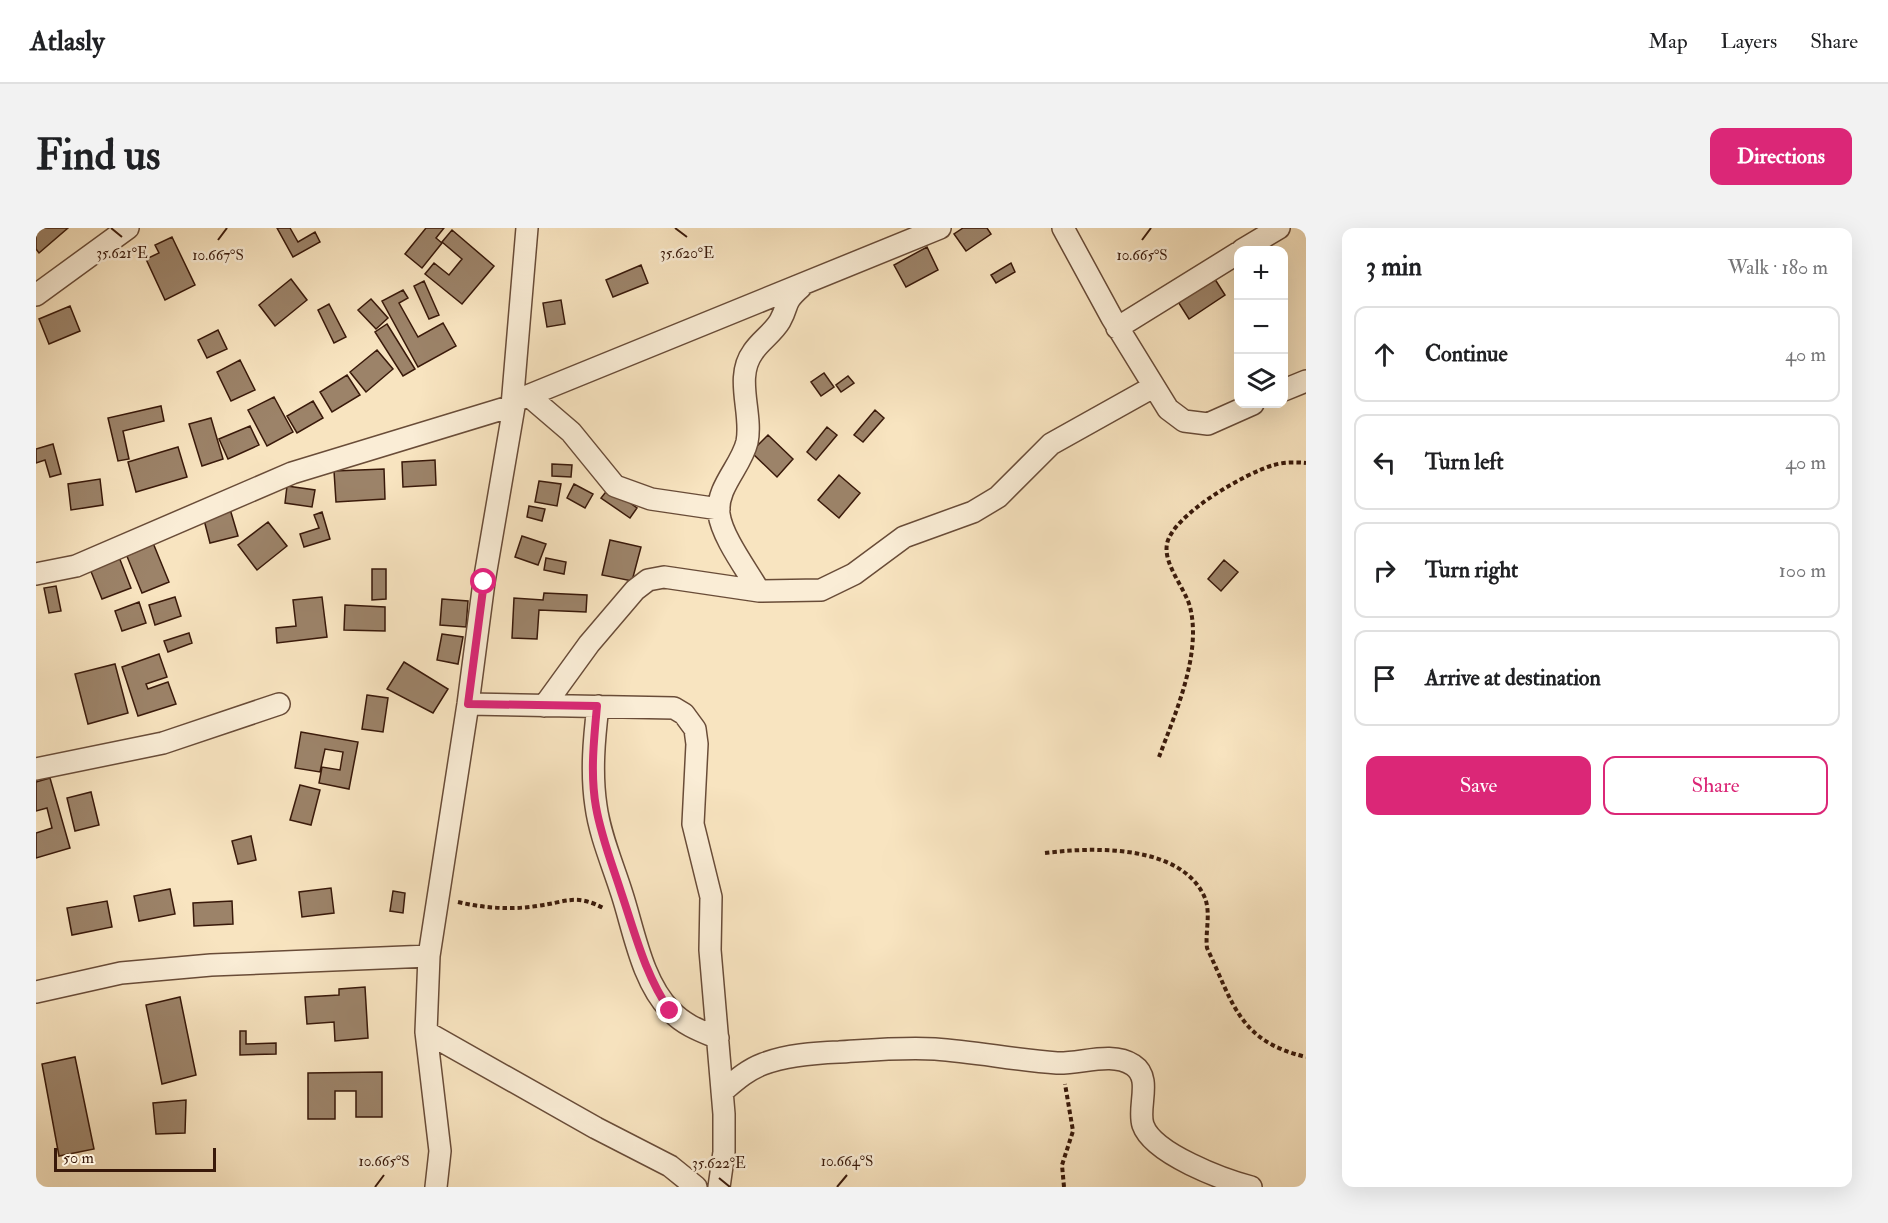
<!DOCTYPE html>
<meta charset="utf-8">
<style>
:root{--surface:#fff;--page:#f2f2f2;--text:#202124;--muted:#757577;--line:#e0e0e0;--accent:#db2777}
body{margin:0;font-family:"IM FELL Double Pica",serif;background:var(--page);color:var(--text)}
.controls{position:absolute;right:18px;top:18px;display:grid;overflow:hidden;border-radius:12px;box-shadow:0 6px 24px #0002}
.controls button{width:54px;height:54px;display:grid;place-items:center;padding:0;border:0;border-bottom:2px solid var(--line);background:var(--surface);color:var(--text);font:30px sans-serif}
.scale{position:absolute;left:18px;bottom:15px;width:162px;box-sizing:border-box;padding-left:6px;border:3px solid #39190a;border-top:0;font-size:16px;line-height:21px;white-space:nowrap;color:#39190a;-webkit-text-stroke:4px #faedd6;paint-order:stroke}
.stop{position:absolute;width:18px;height:18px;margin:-14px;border:4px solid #db2777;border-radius:50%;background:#fff}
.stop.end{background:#db2777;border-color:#fff;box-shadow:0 2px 6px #0008}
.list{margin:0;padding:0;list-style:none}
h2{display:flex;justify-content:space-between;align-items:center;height:78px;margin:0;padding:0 24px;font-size:26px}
h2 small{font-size:20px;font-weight:400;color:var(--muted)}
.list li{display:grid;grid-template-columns:39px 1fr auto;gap:18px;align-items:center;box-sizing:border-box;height:96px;margin:0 12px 12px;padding:0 12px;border:2px solid var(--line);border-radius:12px}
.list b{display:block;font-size:22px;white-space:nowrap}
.list em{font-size:20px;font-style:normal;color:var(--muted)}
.actions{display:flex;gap:12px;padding:18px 24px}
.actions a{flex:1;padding:14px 0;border:2px solid var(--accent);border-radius:12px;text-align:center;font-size:21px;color:var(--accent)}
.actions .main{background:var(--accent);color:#fff}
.icon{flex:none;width:33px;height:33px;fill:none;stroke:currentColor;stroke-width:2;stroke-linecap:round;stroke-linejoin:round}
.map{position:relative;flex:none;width:1270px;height:959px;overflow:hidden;border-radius:12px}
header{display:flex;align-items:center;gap:36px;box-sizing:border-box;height:84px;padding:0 30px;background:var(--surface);border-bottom:2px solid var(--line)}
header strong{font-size:28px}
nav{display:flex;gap:33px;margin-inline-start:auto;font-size:21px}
.intro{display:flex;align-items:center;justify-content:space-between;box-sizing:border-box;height:144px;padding:0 36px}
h1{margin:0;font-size:42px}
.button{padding:15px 27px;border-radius:12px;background:var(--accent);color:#fff;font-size:21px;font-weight:700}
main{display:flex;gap:36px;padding:0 36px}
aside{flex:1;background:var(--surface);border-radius:12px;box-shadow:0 6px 24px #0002}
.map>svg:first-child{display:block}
.building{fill:#9c8369;stroke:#39190a;stroke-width:1.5}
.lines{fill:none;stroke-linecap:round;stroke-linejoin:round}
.minor-casing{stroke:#694c38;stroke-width:24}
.path{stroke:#39190a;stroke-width:4;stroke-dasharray:4.5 3;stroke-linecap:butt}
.minor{stroke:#faedd6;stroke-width:21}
.route{stroke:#db2777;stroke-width:8}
.ticks{fill:none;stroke:#39190a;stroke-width:2}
.ticks-label{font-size:15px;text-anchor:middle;fill:#39190a;stroke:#faedd6;stroke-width:5;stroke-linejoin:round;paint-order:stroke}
</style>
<header>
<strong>Atlasly</strong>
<nav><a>Map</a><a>Layers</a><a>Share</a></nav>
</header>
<div class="intro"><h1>Find us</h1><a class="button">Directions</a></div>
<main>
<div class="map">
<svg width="1270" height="959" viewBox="0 0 1270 959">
<rect width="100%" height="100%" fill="#f8e4c0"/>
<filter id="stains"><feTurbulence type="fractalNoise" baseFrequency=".00333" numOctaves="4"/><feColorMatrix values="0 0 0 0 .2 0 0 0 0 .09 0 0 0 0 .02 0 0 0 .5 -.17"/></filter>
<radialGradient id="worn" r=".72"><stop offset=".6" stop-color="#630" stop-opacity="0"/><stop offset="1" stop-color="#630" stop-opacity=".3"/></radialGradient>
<path class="building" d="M0 0H32L3 25 0 21Z
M241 0H254L262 14 279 4 284 14 257 29Z
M390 0H408L400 10 406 15 386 40 369 26Z
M927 0H951L955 6 930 23 918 6Z
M416 2 458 38 426 76 389 46 398 35 413 47 426 31 406 14Z
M136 9 159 57 129 72 110 31 123 25 119 17Z
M891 19 902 42 870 59 858 37Z
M975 35 979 44 960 55 955 47Z
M605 37 612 55 577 69 570 52Z
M1175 45 1189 67 1153 91 1139 69Z
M255 51 271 72 239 98 223 77Z
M388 53 403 87 393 91 378 58Z
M367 62 372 70 363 75 382 109 407 95 420 118 382 139 346 73Z
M335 71 352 90 340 101 322 82Z
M525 72 529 96 511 99 507 75Z
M293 76 310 109 298 115 282 82Z
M34 78 44 103 13 116 3 91Z
M351 96 379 141 367 148 339 104Z
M182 102 191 121 171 130 162 112Z
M341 122 357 141 330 164 314 144Z
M204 132 219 162 195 173 181 144Z
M788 145 798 159 785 168 775 154Z
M311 147 324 167 296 184 284 164Z
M812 148 818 155 805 164 800 157Z
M238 169 257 204 231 218 212 182Z
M277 173 287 190 261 205 251 188Z
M125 178 128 193 87 203 93 231 82 233 72 190Z
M839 182 848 190 827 214 818 207Z
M175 190 187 231 166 238 153 196Z
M214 198 223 217 192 231 183 211Z
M791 199 801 207 780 232 771 224Z
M732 207 757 231 741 249 715 224Z
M17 216 25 246 14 249 9 232 0 235V221Z
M142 219 151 249 100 264 92 234Z
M399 232 400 257 367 259 366 234Z
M516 236 536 237 535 249 516 248Z
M348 241 349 271 300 274 298 243Z
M803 247 824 265 803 290 782 272Z
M64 251 67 277 35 282 32 256Z
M503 253 525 256 521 278 499 274Z
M538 256 557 266 549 280 531 270Z
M251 258 279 262 276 279 249 275Z
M573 260 601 280 594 290 565 270Z
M493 278 509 281 506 293 491 289Z
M194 281 202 308 174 315 167 288Z
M286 284 294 311 268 319 264 306 283 300 278 287Z
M232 294 251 318 221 342 202 317Z
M486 308 510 316 502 337 479 329Z
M115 310 133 354 106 365 88 321Z
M574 312 605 319 596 353 566 347Z
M83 329 95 360 66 371 54 341Z
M510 330 530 334 528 346 508 342Z
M1188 332 1202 344 1185 363 1172 351Z
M336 341H350V371L336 372Z
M20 358 25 383 13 385 8 360Z
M508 365 551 367 550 384 503 382 501 411 476 410 478 370 507 372Z
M139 369 145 388 119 397 113 377Z
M286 369 291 409 241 415 240 400 260 398 257 372Z
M406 371 432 373 430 399 404 397Z
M103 374 110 395 86 403 79 383Z
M309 377 349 379V403L308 402Z
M153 405 156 415 132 424 128 413Z
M406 406 427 409 422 436 401 432Z
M123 426 131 449 110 456 112 461 132 454 140 476 102 488 86 439Z
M368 434 412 461 397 485 351 461Z
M79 436 92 485 52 496 39 446Z
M331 467 352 470 347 504 326 501Z
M265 504 322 514 313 561 283 555 286 539 304 542 307 524 289 521 284 544 259 540Z
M14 550 34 620 0 630V605L16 600 11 580 0 583V554Z
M264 557 284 562 275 597 254 592Z
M55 564 63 597 39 603 31 570Z
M215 608 220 632 202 636 196 613Z
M295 660 298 685 266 689 263 664Z
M134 661 139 686 103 693 98 668Z
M357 663 369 665 367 685 354 683Z
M71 673 76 699 36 707 31 680Z
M196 673 197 696 158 698 157 675Z
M329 759 332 810 299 813 298 794 271 796 269 769 303 767V761Z
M144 769 160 847 126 856 110 777Z
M204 803H210V816L240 815V826L204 827Z
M39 829 58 921 23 928 6 836Z
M346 844V889H320V863H299V891H272V845Z
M150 872 149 905 120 906 117 875Z"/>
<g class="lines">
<defs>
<path id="minor" d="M1027 0 1076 90 1132 181 1148 193 1172 196 1217 176
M1206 22 1243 0
M0 67 92 0
M1081 100 1202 25
M1248 162 1270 153
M493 168 535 204 579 258 615 271 683 281
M476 178 491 0
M0 346 40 338 256 245 476 178 479 173 904 0
M723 363C711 342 686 309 683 286 680 259 705 239 711 214 717 185 698 150 717 124 724 113 737 105 744 93 754 75 746 76 765 59
M432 476 638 480 648 486 659 501 661 516 657 596 675 669 674 722 688 886V924L683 959
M508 478 553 416 599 362 612 352 628 349 723 363 785 362 818 346 868 309 937 284 962 269 1015 216 1117 159
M562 478C558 511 555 545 560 578 564 608 577 637 586 666 598 703 606 754 635 783 648 797 665 803 682 810
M0 541 127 515 243 476
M0 764 85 745 175 737 393 728
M390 804 560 900 634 938 660 959
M686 864C699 853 711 842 727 836 751 827 778 825 803 824 835 822 867 819 899 821 940 824 980 832 1021 835 1045 836 1076 823 1097 837 1117 850 1101 879 1107 897 1117 926 1188 952 1215 959
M400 959 404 923 390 804 393 728 432 476 448 354 479 173"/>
</defs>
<use href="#minor" class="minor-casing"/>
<path class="path" d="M1123 529C1139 486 1166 426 1154 379 1149 360 1127 336 1131 316 1136 287 1211 244 1238 237 1248 234 1260 234 1270 235
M1009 625C1057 619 1146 616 1169 670 1175 686 1169 704 1171 720 1198 777 1203 813 1270 829
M422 674C448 680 474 682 501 678 531 674 540 665 569 681
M1028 959 1026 937 1037 903 1029 856"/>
<use href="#minor" class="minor"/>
</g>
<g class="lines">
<path class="route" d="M448 354 432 476 561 478C558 511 554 546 560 579 565 608 576 636 585 664 599 705 609 747 634 783"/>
</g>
<path class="ticks" d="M75 0 86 9M639 0 651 9M182 12 191 0M1106 12 1115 0M683 950 694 959M339 959 348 947M801 959 811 947"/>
<g class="ticks-label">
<text x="86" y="30">35.621°E</text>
<text x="651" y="30">35.620°E</text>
<text x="182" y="32">10.667°S</text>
<text x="1106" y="32">10.665°S</text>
<text x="348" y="938">10.665°S</text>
<text x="811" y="938">10.664°S</text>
<text x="683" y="940">35.622°E</text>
</g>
<rect width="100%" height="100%" filter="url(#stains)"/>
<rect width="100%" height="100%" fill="url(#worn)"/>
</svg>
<div class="controls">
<button>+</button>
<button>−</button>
<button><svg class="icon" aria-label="layers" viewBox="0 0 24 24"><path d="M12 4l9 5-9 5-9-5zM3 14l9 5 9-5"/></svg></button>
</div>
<div class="scale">50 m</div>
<div class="stop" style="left:448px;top:354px"></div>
<div class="stop end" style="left:634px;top:783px"></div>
</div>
<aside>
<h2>3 min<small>Walk · 180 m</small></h2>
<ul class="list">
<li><svg class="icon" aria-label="ahead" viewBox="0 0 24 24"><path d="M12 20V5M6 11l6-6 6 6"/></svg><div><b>Continue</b></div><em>40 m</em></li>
<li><svg class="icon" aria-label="left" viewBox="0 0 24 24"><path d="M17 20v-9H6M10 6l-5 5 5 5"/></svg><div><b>Turn left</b></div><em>40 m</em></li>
<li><svg class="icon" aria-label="right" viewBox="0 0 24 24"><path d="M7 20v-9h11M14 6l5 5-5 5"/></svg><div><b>Turn right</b></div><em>100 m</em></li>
<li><svg class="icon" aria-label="arrive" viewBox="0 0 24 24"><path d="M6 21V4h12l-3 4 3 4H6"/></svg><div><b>Arrive at destination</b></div></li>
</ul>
<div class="actions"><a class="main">Save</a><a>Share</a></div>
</aside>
</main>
